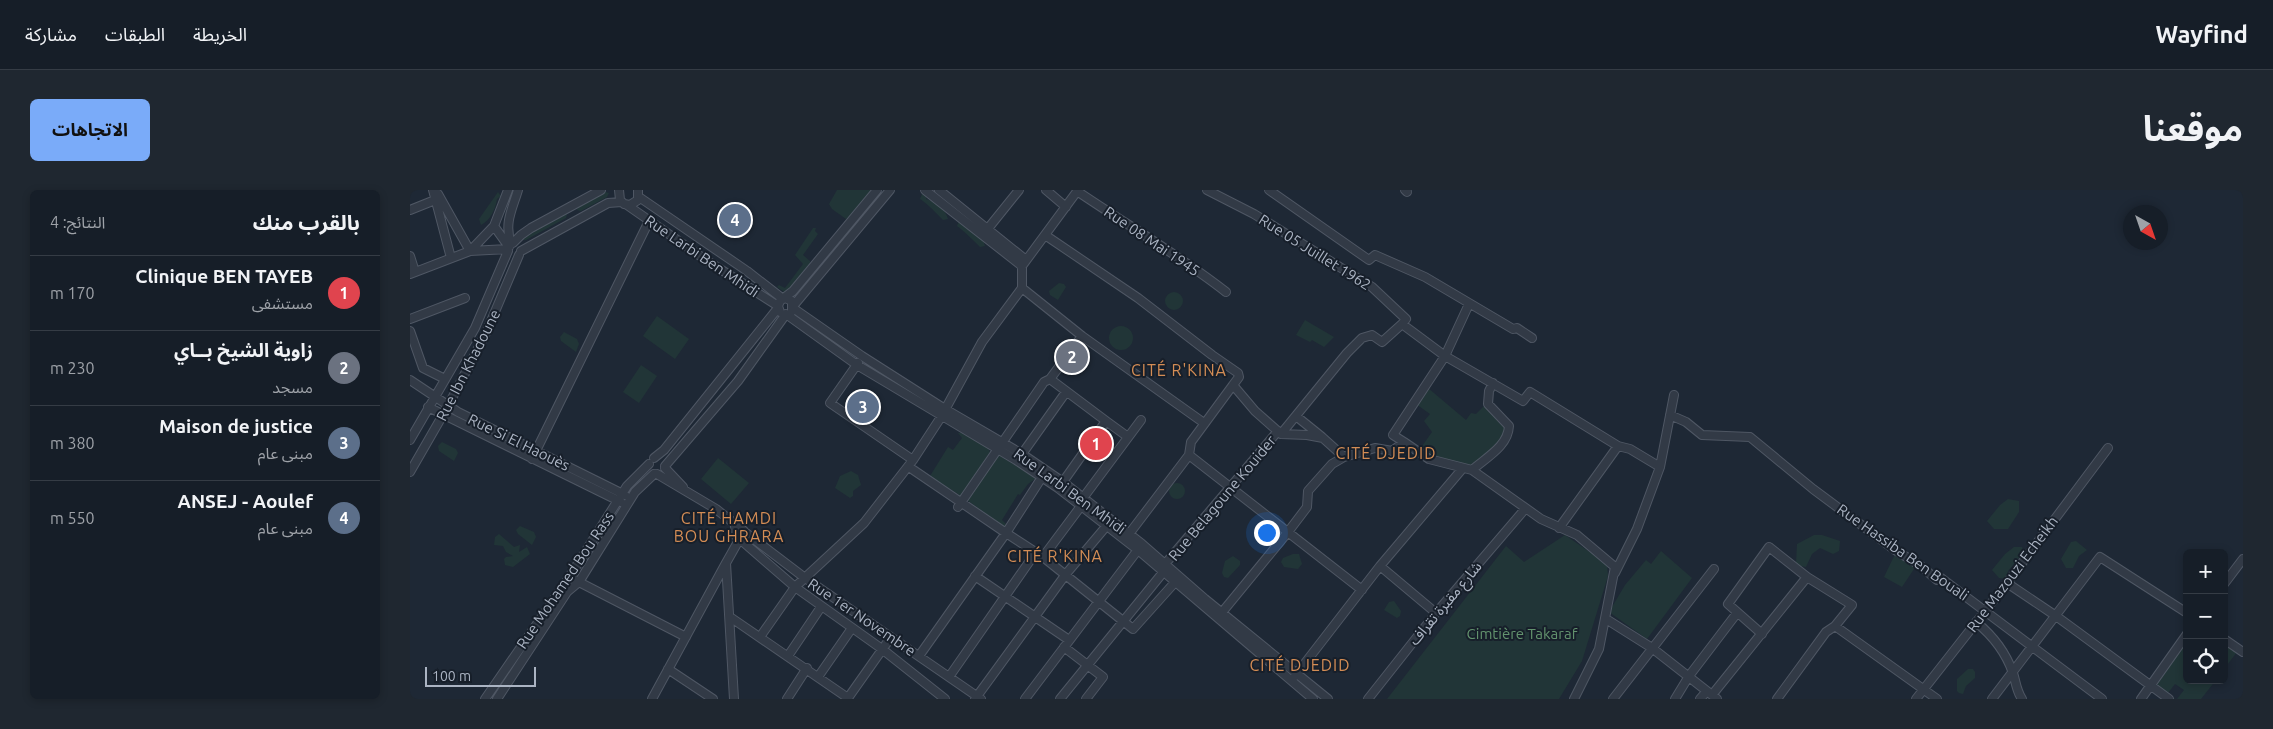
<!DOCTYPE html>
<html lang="ar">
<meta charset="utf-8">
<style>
:root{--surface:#161e28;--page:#1f2730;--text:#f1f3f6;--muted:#9ea2a8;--line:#353c45;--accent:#7aabf9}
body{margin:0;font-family:Ubuntu,"Noto Sans Arabic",sans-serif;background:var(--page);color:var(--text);direction:rtl}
.controls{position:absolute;right:15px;bottom:15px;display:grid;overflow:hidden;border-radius:8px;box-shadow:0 2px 8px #0003}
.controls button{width:45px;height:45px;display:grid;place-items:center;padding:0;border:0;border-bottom:1px solid var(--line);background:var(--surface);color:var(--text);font:25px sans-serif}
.compass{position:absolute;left:1713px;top:15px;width:45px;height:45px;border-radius:50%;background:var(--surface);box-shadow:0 2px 8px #0003;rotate:140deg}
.scale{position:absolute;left:15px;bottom:12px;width:111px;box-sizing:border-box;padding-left:5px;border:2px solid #abb4c3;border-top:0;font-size:14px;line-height:18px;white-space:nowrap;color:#abb4c3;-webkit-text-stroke:4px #171f2a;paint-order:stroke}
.you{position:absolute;left:856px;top:342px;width:18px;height:18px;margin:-12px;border:4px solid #fff;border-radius:50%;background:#1a73e8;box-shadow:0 0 0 8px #1a73e833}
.badge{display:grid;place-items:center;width:32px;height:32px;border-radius:50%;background:var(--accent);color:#fff;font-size:16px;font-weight:700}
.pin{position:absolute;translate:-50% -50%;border:2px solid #fff;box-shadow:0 1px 5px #0006}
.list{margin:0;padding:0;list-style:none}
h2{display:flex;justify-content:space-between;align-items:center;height:65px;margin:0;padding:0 20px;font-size:21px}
h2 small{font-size:16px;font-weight:400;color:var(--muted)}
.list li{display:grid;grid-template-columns:32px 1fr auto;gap:15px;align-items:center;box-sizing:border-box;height:75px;padding:0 20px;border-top:1px solid var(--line)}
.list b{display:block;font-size:19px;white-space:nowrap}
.list p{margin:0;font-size:16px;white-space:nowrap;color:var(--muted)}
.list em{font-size:16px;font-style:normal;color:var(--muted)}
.icon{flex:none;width:28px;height:28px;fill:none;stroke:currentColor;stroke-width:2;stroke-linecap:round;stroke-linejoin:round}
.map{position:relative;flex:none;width:1833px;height:509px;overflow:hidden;direction:ltr;border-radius:8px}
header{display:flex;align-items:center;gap:30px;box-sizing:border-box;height:70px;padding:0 25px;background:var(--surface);border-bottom:1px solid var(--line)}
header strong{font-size:24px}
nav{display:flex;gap:28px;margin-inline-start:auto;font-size:18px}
.intro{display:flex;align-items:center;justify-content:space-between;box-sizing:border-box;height:120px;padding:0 30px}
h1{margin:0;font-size:35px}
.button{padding:12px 22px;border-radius:8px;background:var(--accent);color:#111;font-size:18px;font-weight:700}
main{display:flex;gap:30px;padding:0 30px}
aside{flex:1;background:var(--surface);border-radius:8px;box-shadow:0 2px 8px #0003}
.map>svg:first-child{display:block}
.green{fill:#213537}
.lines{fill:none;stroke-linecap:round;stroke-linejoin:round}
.minor-casing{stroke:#4f5764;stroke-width:10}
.minor{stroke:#323a46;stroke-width:8}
.labels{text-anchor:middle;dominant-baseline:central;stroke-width:4;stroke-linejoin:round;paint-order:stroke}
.street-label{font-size:15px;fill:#abb4c3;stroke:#171f2a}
.park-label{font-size:15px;fill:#63936e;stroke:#171f2a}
.neighbourhood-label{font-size:16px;letter-spacing:1px;fill:#d48d55;stroke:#171f2a}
</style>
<header>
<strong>Wayfind</strong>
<nav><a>الخريطة</a><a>الطبقات</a><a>مشاركة</a></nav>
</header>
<div class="intro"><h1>موقعنا</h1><a class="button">الاتجاهات</a></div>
<main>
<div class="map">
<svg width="1833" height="509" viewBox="0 0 1833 509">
<rect width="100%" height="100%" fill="#1e2835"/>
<path class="green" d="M427 0H461L439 27 436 29 422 19 419 14Z
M88 2 91 6 87 9C86 18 80 31 71 35L69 29Z
M195 2 199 3 197 7 171 21 167 20 168 16Z
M512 4 516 6V9C525 11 536 20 538 29L533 30C525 22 519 15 510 9Z
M154 23 157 24 156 28 116 50H112V46Z
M549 31 573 50 575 56 570 57C562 49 556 43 547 36Z
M403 38H406L405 41 408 44 393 65 400 71V75L377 104 367 97 369 95 375 98 393 74 385 65Z
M649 93 654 94 656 97 648 110 640 105 639 101Z
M755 111a9 9 0 1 1 18 0a9 9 0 1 1-18 0Z
M247 126 279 149 265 169 233 146Z
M895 130 924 147 914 157 902 150 900 152 886 145Z
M699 148a12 12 0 1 1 24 0a12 12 0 1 1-24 0Z
M154 142 167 149 169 154 166 162 151 151 150 147Z
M231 175 247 186 229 213 213 202Z
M1018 198 1056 230 1061 223 1066 224 1074 216 1080 219 1097 238C1094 252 1074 271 1059 276L1018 265 1010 259 1022 242 1014 231 1020 224 1006 214Z
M548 243H552L578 258 580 262 551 306 520 286 538 257 543 260 552 248Z
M32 252 46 259 48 263 44 271 29 261 28 256Z
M590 266 622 285 625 289 618 294 610 305 608 304 592 330 596 334 594 337 557 310 586 267Z
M308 268 339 293 321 314 291 289Z
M441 281 448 285 451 295 443 301V306L440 308 425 298 430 286Z
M759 301a8 8 0 1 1 16 0a8 8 0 1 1-16 0Z
M1598 309 1609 311V322L1598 339H1584L1577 331 1590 315Z
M110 336 124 342 126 347 122 355 108 344 106 340Z
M89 344 104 357 110 355 109 362 117 357 120 364 103 377 95 375 94 369 96 367 103 366 96 362 93 356 84 355 85 347Z
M1155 345 1197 374 1198 386 1172 471 1149 509H977L1096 356 1114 372Z
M1404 345H1412L1430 351 1429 361 1423 364 1410 358 1402 364 1396 377 1390 376 1386 373 1387 354Z
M1666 351 1677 360 1669 366 1663 378H1656L1651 369 1661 352Z
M1604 357H1612L1614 362 1598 381 1596 389 1589 388 1582 380 1595 364Z
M1251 361 1282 388 1237 449 1199 422 1215 395 1236 370 1241 374Z
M1486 362 1506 376 1492 397 1474 387Z
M883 364H889L892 374 888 379 874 377 871 372 873 368Z
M823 366 830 371V375L818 388 814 387 812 383 815 371Z
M984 411 991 421 990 426 987 428 974 420 979 412Z
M1777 450V490H1806L1791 509H1767L1774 500 1765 494 1758 503 1765 509H1763L1744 495Z
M1814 452 1827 462 1814 479Z
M1558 479H1563L1565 482V488L1556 496 1553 504 1549 503 1547 501V489Z"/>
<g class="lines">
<defs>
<path id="minor" d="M23 0 41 68
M209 0 210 10 214 14 220 15 228 10V0
M515 0 612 76
M529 0 616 70
M636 0 656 17
M797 0 844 24 962 97 996 129 992 134 1035 166 1113 211 1120 202 1208 256 1220 259 1250 277
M859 0 959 70 965 65 1015 87 1103 139 1107 138 1122 148
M995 0 997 2
M667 1C717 35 769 65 816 102
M28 4 60 61
M229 7 337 81 373 109
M217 15 296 70 368 116
M0 20 30 8
M84 36 99 57
M576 41 609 0
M635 45 728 108 802 165 828 183 829 187 823 195 845 221 871 244 897 245 913 248 934 267
M103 53 111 45 121 38 191 0
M101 54C94 33 102 20 108 0
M60 61 98 59
M111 61 198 13 212 12
M0 66 5 82
M0 84 60 61 84 36 98 0
M375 108 382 111V121
M384 115 480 0
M383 118 452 166 535 219 612 264 653 292 732 354 795 409 918 509
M370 122 368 116 370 111 383 101 467 0
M0 129 55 108
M0 141 13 178 35 189
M672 146 794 233
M448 173 420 213 503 270
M640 189 696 231 650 296
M0 190 48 222 215 305
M18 217 211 312
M1260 225 1276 232 1292 245 1340 247 1403 299 1485 360 1511 376 1527 390 1531 388 1692 509
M886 226 912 247
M696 231 718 247
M871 244 937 163 952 148 962 145 972 152 992 134
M0 250 65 138 98 61
M994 252 983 245 1035 166 1059 114
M612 264 656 202
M779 265 952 400
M244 268 254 260 368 118
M122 269 239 31
M255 276 328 191 376 124 447 175 606 270 648 298 728 360 903 509
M499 277 596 343 509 466
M255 278 273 297
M1062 280C1077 267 1098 256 1099 236L1078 214 1079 201 1083 193
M0 282 38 216 76 143 109 65
M247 284 306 319 334 341
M634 284 596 343 633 367 723 439 767 390
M673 308 731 230
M548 317 634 192 640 189 672 146 612 98
M325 336 326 346
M1149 338 1208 256
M336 343 395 388 571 509
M719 344 779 265 781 252 823 195
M332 351 385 397 472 459 535 509
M633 367 671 316
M755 374 868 241
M970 376 1026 423
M1205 383 1227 339 1250 277 1264 205
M565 386 659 450
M165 390 276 447
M1597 393 1646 426 1759 509
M1814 394 1833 369
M809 426 878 342 897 317 898 301 922 274 934 267 965 258 982 261 994 252 1019 269 1062 280 1131 329 1167 345 1205 377 1189 459 1164 509
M320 427 438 508 481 447
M1196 429 1242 458 1307 509
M1566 432C1582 445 1596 463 1603 483 1606 492 1606 500 1612 509
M1425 436 1527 509
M1352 444 1318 414 1359 357 1397 387 1442 415 1425 436 1416 442 1367 509
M350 447 385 397 454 333 503 270 531 227 572 152 612 98V76L668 0
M1814 449 1833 462
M654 457 693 487 676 509
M378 466 411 417
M258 479 303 509
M885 486 970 376 1053 278
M408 487 442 438
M539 487 626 362
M1302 505 1397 387
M75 509 160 386 217 296 239 274
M87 509 157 402 169 392 225 302 244 284
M242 509 316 373
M324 509 316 373 329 350
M377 509 397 478
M565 509 656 384 699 333
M615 509 730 357
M650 509 755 380
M958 509 1026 423 1115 319
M1203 509 1304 379
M1265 509 1279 486 1327 423
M1290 509 1297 501
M1506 509 1597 393 1698 258
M1582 509 1690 367 1777 423
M1731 509 1777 444"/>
</defs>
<use href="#minor" class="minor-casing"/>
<use href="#minor" class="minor"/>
</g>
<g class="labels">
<g class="street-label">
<text transform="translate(742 51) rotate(34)">Rue 08 Mai 1945</text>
<text transform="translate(905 62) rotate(32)">Rue 05 Juillet 1962</text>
<text transform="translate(292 66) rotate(34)">Rue Larbi Ben Mhidi</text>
<text transform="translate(58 175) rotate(-63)">Rue Ibn Khadoune</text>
<text transform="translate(109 252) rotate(26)">Rue Si El Haouès</text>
<text transform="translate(660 301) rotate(36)">Rue Larbi Ben Mhidi</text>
<text transform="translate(812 308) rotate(-50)">Rue Belagoune Kouider</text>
<text transform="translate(1493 362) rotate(35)">Rue Hassiba Ben Bouali</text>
<text transform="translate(1602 384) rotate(-53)">Rue Mazouzi Echeikh</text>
<text transform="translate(155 390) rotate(-56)">Rue Mohamed Bou Rass</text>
<text transform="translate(1035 413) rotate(-50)">شارع مقبرة تقراف</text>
<text transform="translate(452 427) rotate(34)">Rue 1er Novembre</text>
</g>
<g class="park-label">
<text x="1112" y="443">Cimtière Takaraf</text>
</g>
<g class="neighbourhood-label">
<text x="769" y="180">CITÉ R'KINA</text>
<text x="976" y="263">CITÉ DJEDID</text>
<text x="319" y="328">CITÉ HAMDI<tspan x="319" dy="18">BOU GHRARA</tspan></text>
<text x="645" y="366">CITÉ R'KINA</text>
<text x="890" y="475">CITÉ DJEDID</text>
</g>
</g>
</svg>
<div class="controls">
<button>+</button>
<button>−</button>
<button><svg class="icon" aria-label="locate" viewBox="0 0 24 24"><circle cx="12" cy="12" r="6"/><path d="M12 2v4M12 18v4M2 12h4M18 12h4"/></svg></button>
</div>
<svg class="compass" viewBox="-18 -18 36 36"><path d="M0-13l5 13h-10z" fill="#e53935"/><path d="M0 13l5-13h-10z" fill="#9ea2a8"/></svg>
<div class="scale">100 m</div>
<div class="you"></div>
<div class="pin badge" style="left:686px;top:254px;background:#e0444e">1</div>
<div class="pin badge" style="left:662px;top:167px;background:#6b7280">2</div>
<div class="pin badge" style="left:453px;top:217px;background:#5c6f8a">3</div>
<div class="pin badge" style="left:325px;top:30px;background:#5c6f8a">4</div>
</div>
<aside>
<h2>بالقرب منك<small>النتائج: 4</small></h2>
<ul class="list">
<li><span class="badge" style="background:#e0444e">1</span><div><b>Clinique BEN TAYEB</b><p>مستشفى</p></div><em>170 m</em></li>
<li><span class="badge" style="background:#6b7280">2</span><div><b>زاوية الشيخ بــاي</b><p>مسجد</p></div><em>230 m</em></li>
<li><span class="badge" style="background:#5c6f8a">3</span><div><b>Maison de justice</b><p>مبنى عام</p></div><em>380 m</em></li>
<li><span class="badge" style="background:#5c6f8a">4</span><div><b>ANSEJ - Aoulef</b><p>مبنى عام</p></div><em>550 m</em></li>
</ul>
</aside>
</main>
